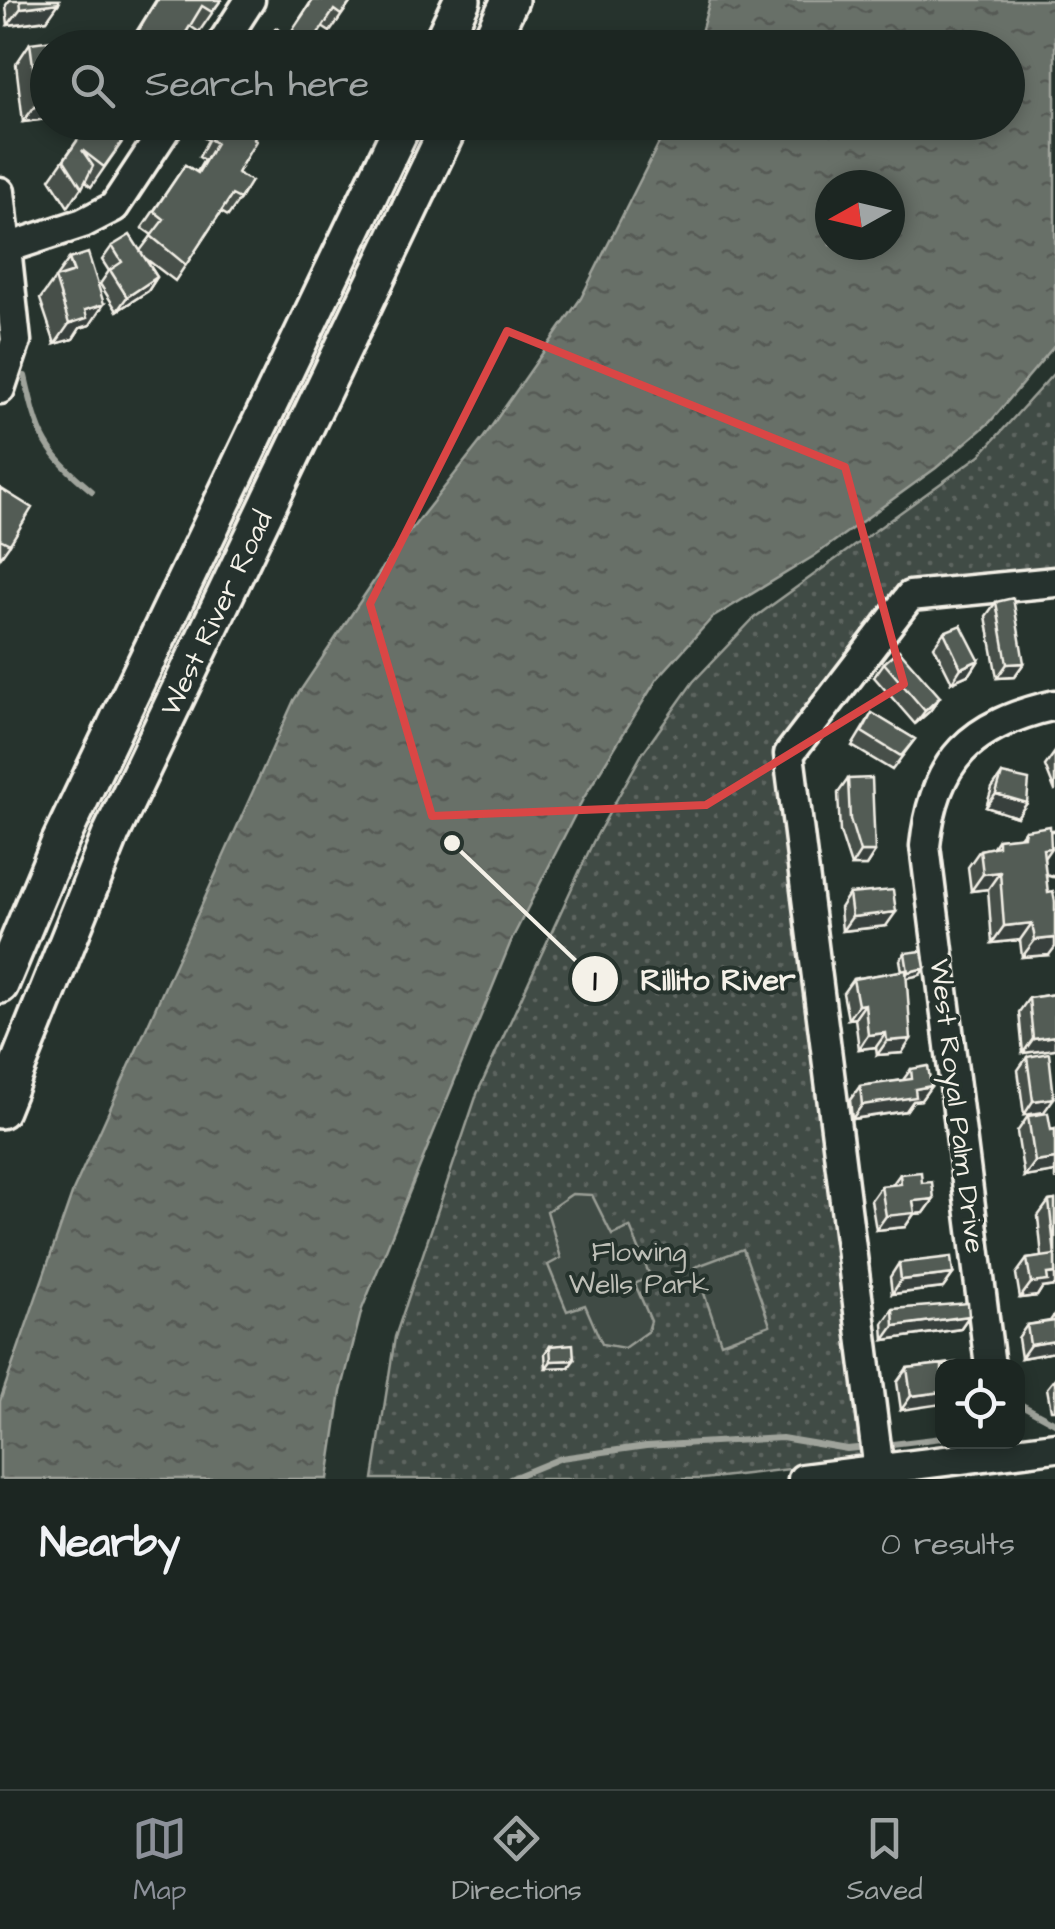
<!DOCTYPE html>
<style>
:root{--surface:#1c2622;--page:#252e2a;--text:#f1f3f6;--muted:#a0a5a5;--line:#3a4340;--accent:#8c9099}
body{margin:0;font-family:"Architects Daughter",sans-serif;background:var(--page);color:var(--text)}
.controls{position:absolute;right:30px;bottom:30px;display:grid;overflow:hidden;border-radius:20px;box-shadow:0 5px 15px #0003}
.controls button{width:90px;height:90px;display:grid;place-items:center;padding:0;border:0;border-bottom:2px solid var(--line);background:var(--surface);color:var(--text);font:50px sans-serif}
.compass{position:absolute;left:815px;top:170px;width:90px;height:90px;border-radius:50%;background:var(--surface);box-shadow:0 5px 15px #0003;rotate:262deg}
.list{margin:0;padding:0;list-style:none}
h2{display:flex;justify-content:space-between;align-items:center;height:130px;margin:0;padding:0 40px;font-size:42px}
h2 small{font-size:32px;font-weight:400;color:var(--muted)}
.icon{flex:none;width:55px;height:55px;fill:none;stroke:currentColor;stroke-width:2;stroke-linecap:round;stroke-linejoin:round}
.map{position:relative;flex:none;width:1055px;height:1479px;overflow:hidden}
.search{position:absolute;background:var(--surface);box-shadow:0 5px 15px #0003;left:30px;right:30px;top:30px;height:110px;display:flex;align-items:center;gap:25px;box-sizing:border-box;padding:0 35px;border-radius:55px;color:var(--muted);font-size:38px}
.sheet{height:310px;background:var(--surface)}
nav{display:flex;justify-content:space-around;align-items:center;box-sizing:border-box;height:140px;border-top:2px solid var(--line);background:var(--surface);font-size:28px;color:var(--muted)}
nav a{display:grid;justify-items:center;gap:5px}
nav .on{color:var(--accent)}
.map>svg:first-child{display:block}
.park{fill:url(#park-dots);stroke:#9a9e96;stroke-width:2.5}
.pitch{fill:#414b45;stroke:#9a9e96;stroke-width:2.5}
.water{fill:url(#water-ripples);stroke:#9fa39b;stroke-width:2.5;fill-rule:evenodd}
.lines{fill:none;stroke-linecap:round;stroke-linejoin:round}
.stream{stroke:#9fa39b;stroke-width:6}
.minor-casing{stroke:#f4f1e8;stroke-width:35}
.major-casing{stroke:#f4f1e8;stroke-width:42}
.minor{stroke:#26332d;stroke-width:28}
.major{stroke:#26332d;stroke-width:35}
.wall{fill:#474f49;stroke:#f4f1e8;stroke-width:2.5}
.shaded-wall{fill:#39403c;stroke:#f4f1e8;stroke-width:2.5}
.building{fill:#525c55;stroke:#f4f1e8;stroke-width:2.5}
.marked{fill:none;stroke:#da4645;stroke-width:8;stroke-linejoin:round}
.labels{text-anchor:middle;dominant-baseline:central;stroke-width:8;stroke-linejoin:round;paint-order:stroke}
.street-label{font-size:28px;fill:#f4f1e8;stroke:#26332d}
.park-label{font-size:28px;fill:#bebfb7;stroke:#26332d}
.leader{fill:none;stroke:#f4f1e8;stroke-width:4}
.callout-dot{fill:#f4f1e8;stroke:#26332d;stroke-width:4}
.mark-label{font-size:30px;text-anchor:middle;font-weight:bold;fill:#111}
.callout-label{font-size:30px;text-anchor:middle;font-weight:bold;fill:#f4f1e8;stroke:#26332d;stroke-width:8;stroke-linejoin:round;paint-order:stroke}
</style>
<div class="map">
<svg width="1055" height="1479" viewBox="0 0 1055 1479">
<defs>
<pattern id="park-dots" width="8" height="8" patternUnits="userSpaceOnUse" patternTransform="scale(2.5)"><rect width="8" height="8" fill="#414b45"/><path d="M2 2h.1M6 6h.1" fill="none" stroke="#5d6560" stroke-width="1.8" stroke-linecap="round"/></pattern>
<pattern id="water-ripples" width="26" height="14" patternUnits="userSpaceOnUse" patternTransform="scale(2.5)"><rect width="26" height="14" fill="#676f68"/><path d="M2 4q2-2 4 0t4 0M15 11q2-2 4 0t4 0" fill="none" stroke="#565a55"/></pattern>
</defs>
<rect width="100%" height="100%" fill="#26332d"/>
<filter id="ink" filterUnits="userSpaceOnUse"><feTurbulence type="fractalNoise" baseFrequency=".01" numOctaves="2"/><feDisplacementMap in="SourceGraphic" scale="20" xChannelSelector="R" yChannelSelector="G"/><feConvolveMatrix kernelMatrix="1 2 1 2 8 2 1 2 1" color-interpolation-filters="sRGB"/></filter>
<g filter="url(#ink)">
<path class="park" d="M1055 372V576L906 592 783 753 876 1459 703 1479H373L395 1337 477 1094 593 842 642 754 693 682 754 618 980 455Z"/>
<path class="pitch" d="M572 1194 592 1195 612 1235 630 1227 650 1276 635 1284 651 1321 648 1331 624 1348 602 1344 585 1305 567 1311 548 1265 561 1258 547 1211Z
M743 1249 770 1325 721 1343 695 1267Z"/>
<path class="water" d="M710 0H1055V345L990 422 936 468 814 556 712 618 657 679 583 799 512 939 362 1309 341 1392 328 1479H0V1401L73 1191 294 700 392 554 484 437 581 298 669 123 1008 122V48L697 47ZM830 185H890V245H830Z"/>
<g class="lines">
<path class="stream" d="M25 376C39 438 44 451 92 491
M1018 1403 1055 1423
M884 1445 942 1438
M510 1479 561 1458 646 1446 782 1438 847 1449 867 1447"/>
<defs>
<path id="minor" d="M219 48 250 0
M0 192 16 341 0 389
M7 248 83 223 114 207 170 122
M1055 846V861
M990 1366 925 846C934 759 971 724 1055 705
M879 1471 789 754 910 596 1055 582
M803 1479 1055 1447"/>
<g id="major">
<path d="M439 48 462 0"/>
<path d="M487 48 510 0"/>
<path d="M0 985 59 844 404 122"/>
<path id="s1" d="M0 1110 111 834 451 122"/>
</g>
</defs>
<use href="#minor" class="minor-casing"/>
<use href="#major" class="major-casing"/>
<use href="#minor" class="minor"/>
<use href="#major" class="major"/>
</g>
<path class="wall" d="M10 0H59L47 20 8 25 6 5Z
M156 0H221L199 32 190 26 182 39 189 48H126Z
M312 0 350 3 330 32 322 27 309 48H263L276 28 288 37Z
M30 43 48 48V119L23 122 16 64Z
M90 122H136L91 187 85 182 68 207 50 179Z
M212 122H273L266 133 259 129 237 173 240 199 228 216 221 212 175 281 145 258 157 277 148 291 117 311 100 284 109 271 102 260 112 246 140 251 152 235 142 228 185 165 197 172 204 160 199 157 208 140 203 137Z
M69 259 90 325 80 328 73 339 55 344 40 299Z
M0 488 10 544 0 558Z
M996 602 1024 663 1014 677 997 678 986 616Z
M944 632 979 660 970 674 952 682 934 646Z
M884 663 940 697 930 711 915 724 874 677Z
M872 713 915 739 892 770 852 746Z
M1055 752V791L1045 766Z
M1002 774 1027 803 1017 817 986 807 992 788Z
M848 779 875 852 866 866H851L840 832 838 793Z
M1025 830 1051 848 1044 858 1049 955 1022 957 1020 940 992 943 988 889 971 891 968 867 980 850 992 848 998 839 1020 837Z
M849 894 886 926 842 931 840 908Z
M905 953 920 975 906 978 902 1053 877 1055 876 1047 859 1049 855 1018 848 1019 843 993 853 979 902 971 900 960Z
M1055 994V1049L1023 1053 1019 1012 1029 998Z
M1027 1057 1044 1112 1024 1115 1018 1070Z
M911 1069 931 1086 921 1100 913 1101 906 1111 852 1119 850 1100 860 1086 903 1080Z
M1028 1116 1051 1130 1055 1129V1180V1172L1024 1177 1017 1132Z
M900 1174 922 1183 934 1199 924 1213 914 1214 905 1227 876 1230 871 1200 881 1186 892 1185Z
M1055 1200V1286L1042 1288 1037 1296 1020 1298 1016 1274 1027 1259 1042 1257 1038 1216 1049 1201Z
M899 1263 953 1274 943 1288 892 1294 890 1277Z
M893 1309 969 1316 960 1329 884 1340 883 1323Z
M1055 1314V1352L1021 1358 1018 1338 1027 1325 1050 1321Z
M550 1346 569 1367 546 1368 545 1353Z
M954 1363 901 1410 897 1382 907 1368Z
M1055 1378V1410H1051L1047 1388Z"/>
<path class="shaded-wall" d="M59 3 47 20 8 25 21 8Z
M48 100V119L23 122 38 102Z
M157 277 148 291 117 311 127 297Z
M104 304 90 325 80 328 73 339 55 344 69 324 85 310Z
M979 660 970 674 952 682 961 668Z
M1024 663 1014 677 997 678 1007 664Z
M940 697 930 711 915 724 925 711Z
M996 794 1027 803 1017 817 986 807Z
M860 852H875L866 866H851Z
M1000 872 988 889 971 891 983 874Z
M896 912 886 926 842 931 852 917Z
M1032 923 1020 940 992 943 1004 926Z
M1055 938V947L1049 955 1022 957 1035 940Z
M925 968 920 975 903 979 908 972Z
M865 1004 855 1018 848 1019 858 1005Z
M886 1033 876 1047 859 1049 868 1035Z
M1055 1036V1049L1023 1053 1033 1039Z
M911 1039 902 1053 877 1055 887 1041Z
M931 1086 921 1100 913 1101 906 1111 852 1119 862 1105 915 1089Z
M1054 1098 1044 1112 1024 1115 1033 1101Z
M1055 1159V1172L1024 1177 1035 1162Z
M934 1199 924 1213 914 1214 905 1227 876 1230 886 1216 913 1201Z
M1055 1273V1286L1042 1288 1037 1296 1020 1298 1031 1283 1047 1274Z
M953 1274 943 1288 892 1294 901 1280Z
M969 1316 960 1329 884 1340 894 1326Z
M1055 1341V1352L1021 1358 1030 1345Z
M574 1360 569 1367 546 1368 551 1361Z
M942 1392V1404L901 1410 911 1396Z"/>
<path class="building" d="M20 0H59V3L21 8Z
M157 0H221L212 12 202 6 182 39 191 45 189 48H128Z
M313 0H345L350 3 341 15 334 10 309 48H270L265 44 276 28 288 37Z
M68 38 69 48H48V100L38 102 30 43Z
M90 122H136L104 167 82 150 93 166 82 188 64 160Z
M219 122H262L253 139 256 141 237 173 251 181 240 199 232 195 186 265 151 236 164 219 154 211 185 165 198 173 216 143 211 140 220 123Z
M130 235 157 277 127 297 110 270 122 262 112 246Z
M88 253 104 304 85 310 87 318 69 324 55 278 74 272 69 259Z
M0 488 32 508 10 544 0 539Z
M1013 598 1024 663 1007 664 996 602Z
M961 625 979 660 961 668 944 632Z
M899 650 940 697 925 711 884 663Z
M872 713 915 739 901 756 862 732Z
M1002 774 1029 780 1027 803 996 794Z
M872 778 875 852H860L850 819 848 779Z
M1050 826 1051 848 1043 849 1048 893 1053 892 1055 902V938L1035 940 1032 923 1004 926 1000 872 983 874 980 850 998 846V839L1024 836 1025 830Z
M893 890 896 912 852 917 849 894Z
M922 951 925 968 908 972 905 953Z
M906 970 911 1039 887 1041 886 1033 868 1035 865 1004 858 1005 853 979Z
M1055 994V1036L1033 1039 1029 998Z
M1049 1053 1054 1098 1033 1101 1027 1057Z
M928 1066 931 1086 915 1089 916 1097 862 1105 860 1086 912 1079 911 1069Z
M1048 1113 1051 1130 1055 1129V1159L1035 1162 1028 1116Z
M921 1172 922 1183 932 1182 934 1199 913 1201 915 1213 886 1216 881 1186 901 1184 900 1174Z
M1055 1200V1273L1047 1274 1048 1281 1031 1283 1027 1259 1055 1255 1049 1201Z
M951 1257 953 1274 901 1280 899 1263Z
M968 1303 969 1316 894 1326 893 1309Z
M1055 1321V1341L1030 1345 1027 1325Z
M573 1344 574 1360 551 1361 550 1346Z
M954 1363 955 1366H942V1392L911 1396 907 1368Z"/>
</g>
<path class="marked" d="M507 331 845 467 904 684 706 805 432 816 370 604Z"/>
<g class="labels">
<g class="street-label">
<text stroke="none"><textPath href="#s1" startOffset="542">West River Road</textPath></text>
<text transform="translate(957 1106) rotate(83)">West Royal Palm Drive</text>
</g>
<g class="park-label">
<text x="639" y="1252">Flowing<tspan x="639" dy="32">Wells Park</tspan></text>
</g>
</g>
<path class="leader" d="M452 843L595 979"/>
<g class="callout-dot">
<circle cx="452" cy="843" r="10"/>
<circle cx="595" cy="979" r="25"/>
</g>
<g class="mark-label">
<text x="595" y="990">1</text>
</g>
<g class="callout-label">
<text x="718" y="990">Rillito River</text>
</g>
</svg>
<div class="controls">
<button><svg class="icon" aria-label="locate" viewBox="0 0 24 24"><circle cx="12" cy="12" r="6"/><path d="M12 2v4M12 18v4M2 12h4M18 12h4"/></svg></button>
</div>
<svg class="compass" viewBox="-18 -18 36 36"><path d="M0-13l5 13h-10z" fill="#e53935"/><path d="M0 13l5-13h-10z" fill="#a0a5a5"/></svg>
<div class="search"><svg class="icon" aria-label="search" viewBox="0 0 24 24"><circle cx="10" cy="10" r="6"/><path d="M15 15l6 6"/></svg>Search here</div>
</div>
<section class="sheet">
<h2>Nearby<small>0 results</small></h2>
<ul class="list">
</ul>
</section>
<nav>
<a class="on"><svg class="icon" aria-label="map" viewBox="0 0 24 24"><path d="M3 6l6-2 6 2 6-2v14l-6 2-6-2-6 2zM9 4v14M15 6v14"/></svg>Map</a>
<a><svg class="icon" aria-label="directions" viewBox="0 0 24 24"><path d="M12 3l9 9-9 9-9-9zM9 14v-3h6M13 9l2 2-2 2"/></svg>Directions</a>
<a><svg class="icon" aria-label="saved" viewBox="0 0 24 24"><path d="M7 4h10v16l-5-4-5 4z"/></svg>Saved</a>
</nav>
